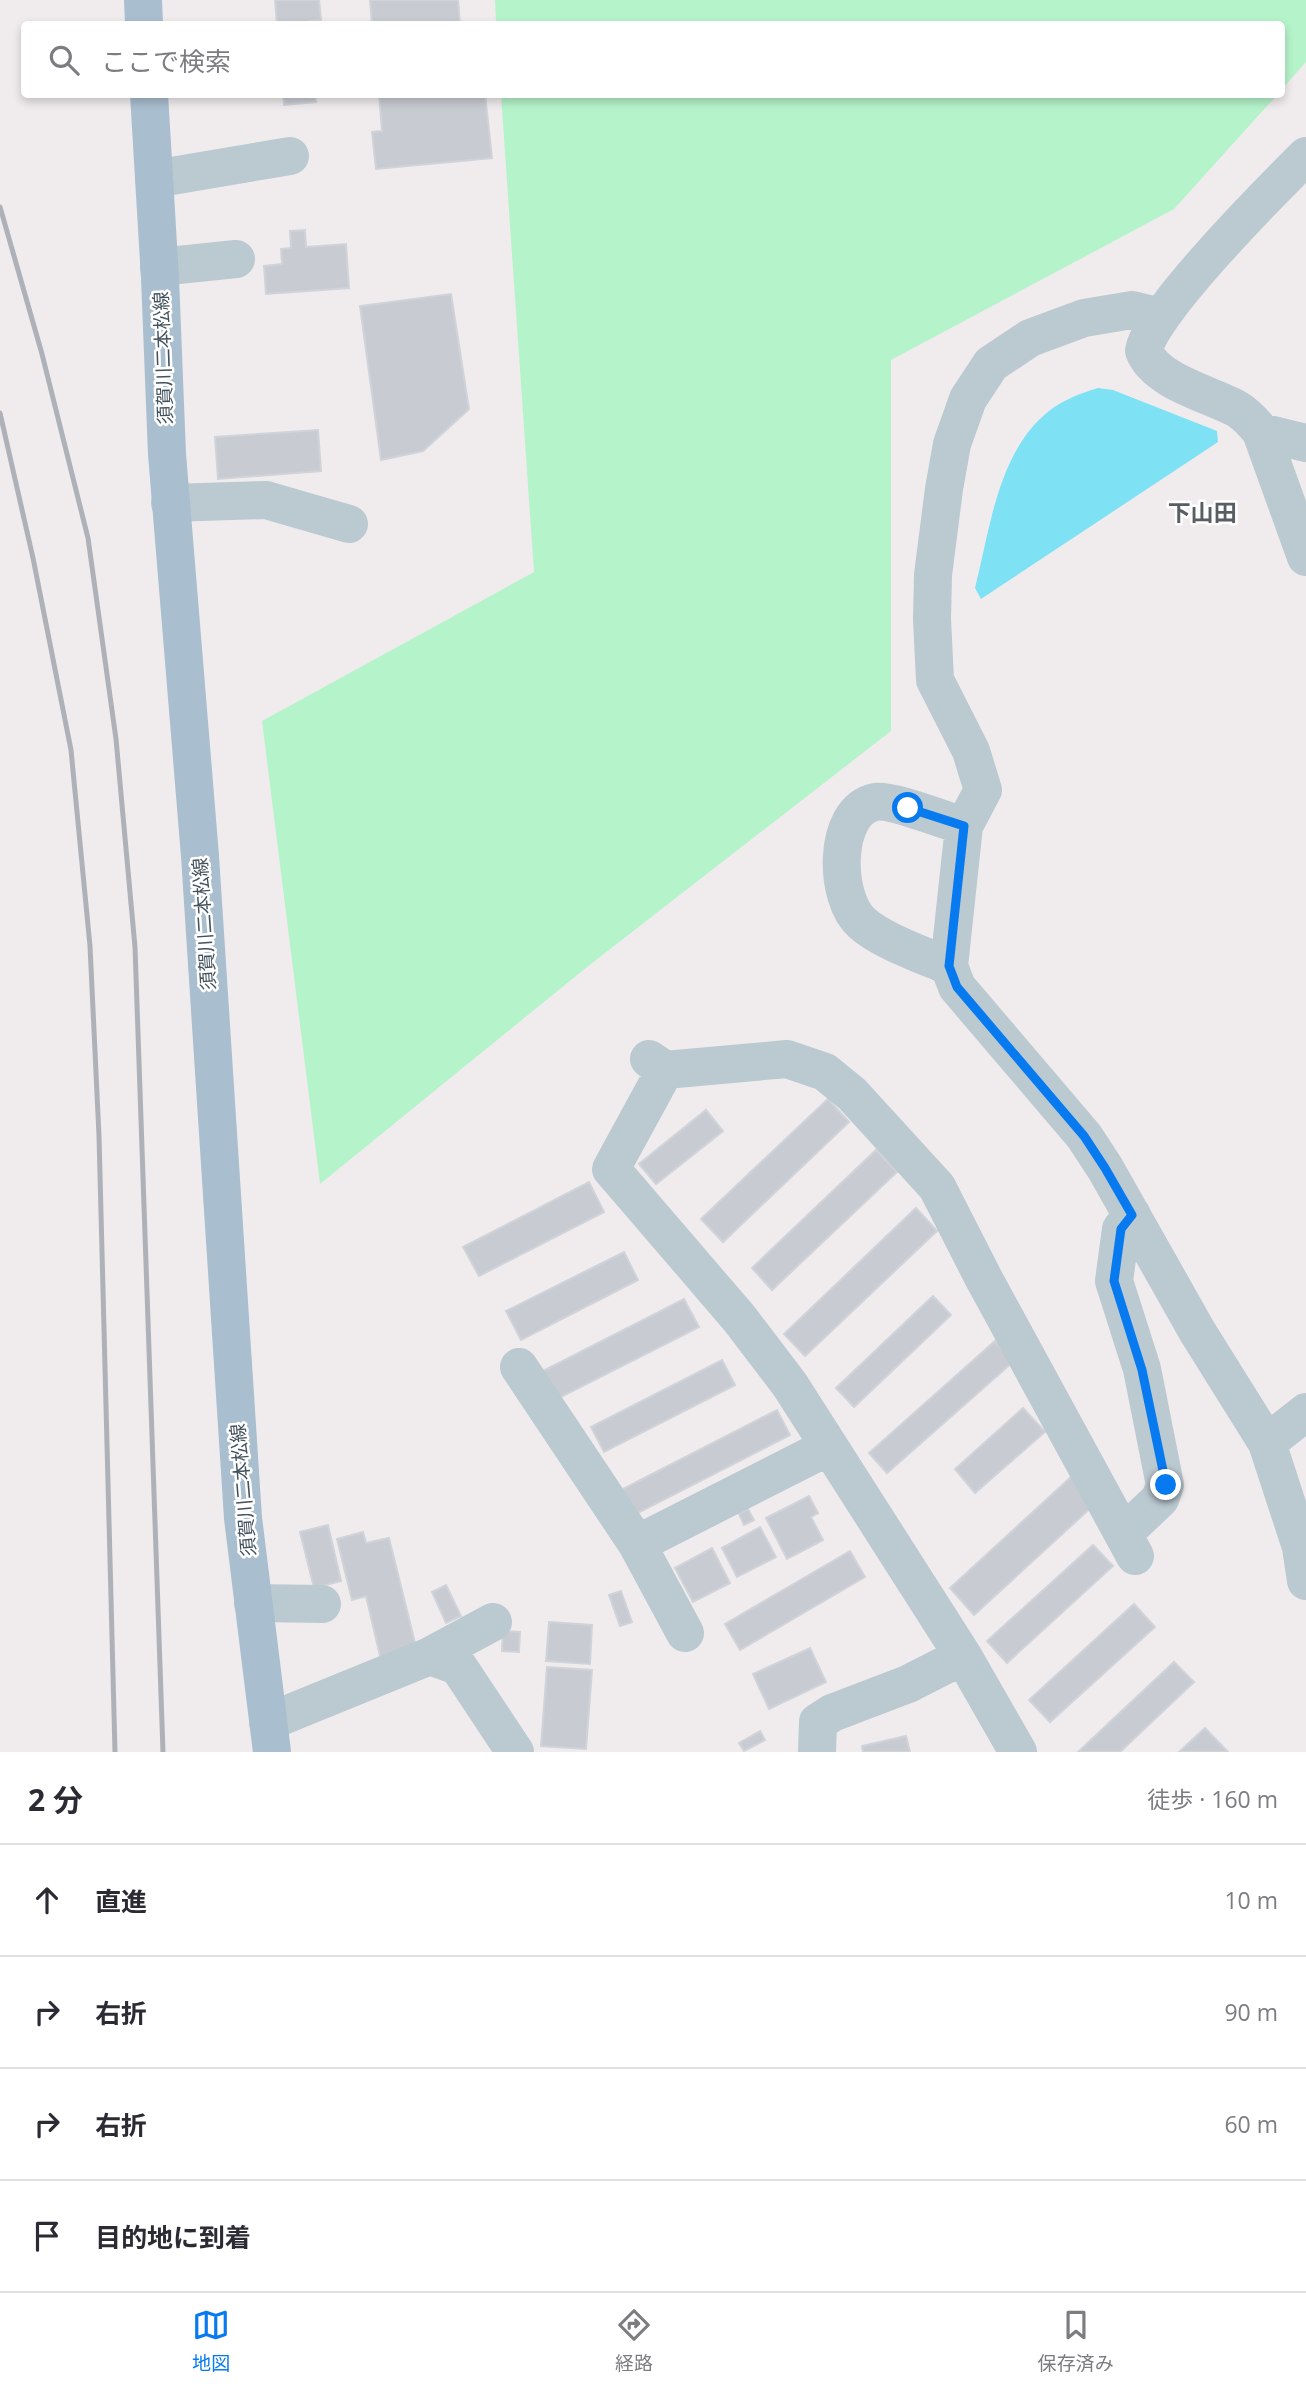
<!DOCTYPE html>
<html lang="ja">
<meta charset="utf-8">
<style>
:root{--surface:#fff;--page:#f2f2f3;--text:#2b2b33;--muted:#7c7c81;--line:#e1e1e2;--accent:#087aef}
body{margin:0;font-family:"Open Sans","Noto Sans JP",sans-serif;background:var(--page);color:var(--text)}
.stop{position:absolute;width:21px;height:21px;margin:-16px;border:5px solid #087aef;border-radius:50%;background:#fff}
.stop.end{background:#087aef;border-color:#fff;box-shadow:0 2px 7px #0008}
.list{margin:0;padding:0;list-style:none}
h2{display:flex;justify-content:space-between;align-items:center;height:91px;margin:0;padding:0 28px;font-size:30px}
h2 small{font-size:23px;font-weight:400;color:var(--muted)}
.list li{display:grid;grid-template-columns:46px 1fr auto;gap:21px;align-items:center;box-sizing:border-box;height:112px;padding:0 28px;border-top:2px solid var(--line)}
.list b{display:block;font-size:26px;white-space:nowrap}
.list em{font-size:23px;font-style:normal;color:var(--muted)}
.icon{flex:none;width:38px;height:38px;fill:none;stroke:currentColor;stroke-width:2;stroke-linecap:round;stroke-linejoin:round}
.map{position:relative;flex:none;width:1306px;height:1752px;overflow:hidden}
.search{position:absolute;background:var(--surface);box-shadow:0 4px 10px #0003;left:21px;right:21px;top:21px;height:77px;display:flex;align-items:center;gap:18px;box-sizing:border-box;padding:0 24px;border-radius:7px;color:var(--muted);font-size:26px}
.sheet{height:539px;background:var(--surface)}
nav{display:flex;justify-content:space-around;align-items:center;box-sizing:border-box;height:98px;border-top:2px solid var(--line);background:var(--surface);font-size:19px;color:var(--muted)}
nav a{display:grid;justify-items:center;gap:4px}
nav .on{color:var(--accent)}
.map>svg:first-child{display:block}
.green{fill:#b5f3ca}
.water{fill:#7ee2f4}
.building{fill:#c8ccd2;stroke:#d0d3d9;stroke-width:2}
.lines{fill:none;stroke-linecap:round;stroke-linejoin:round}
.minor{stroke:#bbc9d1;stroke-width:38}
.major{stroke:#a9becf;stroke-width:38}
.rail{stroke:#aeb2b8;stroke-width:5}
.route{stroke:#087aef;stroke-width:9}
.labels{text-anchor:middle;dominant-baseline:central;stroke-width:5;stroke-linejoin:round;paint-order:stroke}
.street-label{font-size:19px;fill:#43525c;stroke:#fff}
.quarter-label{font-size:23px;font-weight:bold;fill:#595e62;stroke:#fff}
</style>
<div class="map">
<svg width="1306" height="1752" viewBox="0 0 1306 1752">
<rect width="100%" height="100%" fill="#f0eced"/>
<path class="green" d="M495 0H1306V62L1282 89V24H496Z
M501 95H1277L1174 209 891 360V731L587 967 320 1184 262 721 534 572Z"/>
<path class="water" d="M1098 388 1113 390 1217 431 1218 442 981 599 975 588C990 529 998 451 1049 411 1063 400 1081 393 1098 388Z"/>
<path class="building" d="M275 0H319L321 20 309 21V24H277Z
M370 0H458L460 24H372Z
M283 94H315L316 102 284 105Z
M379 94H485L492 158 376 169 372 132 382 131Z
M305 230 306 247 346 244 349 288 266 294 264 266 282 264 281 249 291 248 290 231Z
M451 294 469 409 423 451 381 460 360 306Z
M318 430 321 471 218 479 215 437Z
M828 1099 849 1122 723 1242 701 1219Z
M706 1110 723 1131 656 1184 639 1164Z
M876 1150 897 1172 772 1290 752 1268Z
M589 1182 604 1212 479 1276 463 1247Z
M916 1208 937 1231 805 1356 784 1334Z
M624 1252 638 1280 521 1340 506 1311Z
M933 1296 951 1315 854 1407 836 1388Z
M684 1299 699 1327 557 1399 543 1371Z
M995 1341 1013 1362 887 1473 869 1453Z
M722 1360 735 1385 604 1452 591 1427Z
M1023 1408 1045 1432 975 1493 955 1469Z
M777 1410 790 1435 636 1514 623 1489Z
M1071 1477 1095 1504 974 1615 950 1588Z
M809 1496 818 1513 811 1517 823 1540 787 1559 766 1518Z
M748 1509 754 1520 744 1525 739 1514Z
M328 1525 341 1581 314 1588 300 1532Z
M760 1527 776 1557 737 1577 722 1548Z
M363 1532 366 1543 389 1538 417 1651 381 1660 366 1596 352 1600 337 1539Z
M1093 1545 1113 1566 1007 1663 987 1641Z
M712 1548 730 1583 693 1602 675 1568Z
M850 1551 865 1577 740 1650 725 1624Z
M446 1585 461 1616 446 1623 432 1592Z
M621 1591 632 1622 620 1626 609 1595Z
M1134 1604 1155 1627 1050 1722 1029 1700Z
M549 1622 592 1625 590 1664 546 1661Z
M503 1631 520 1632 519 1652 502 1651Z
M810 1648 826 1682 769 1709 753 1674Z
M1174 1662 1194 1682 1120 1752H1078Z
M547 1667 592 1670 586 1749 541 1746Z
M1205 1728 1228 1752H1179Z
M760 1731 765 1740 744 1751 739 1743Z
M906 1736 910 1752H863L862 1746Z"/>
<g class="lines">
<path class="minor" d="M1306 156C1274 188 1148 314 1144 351 1156 382 1210 394 1237 409 1247 415 1254 423 1261 432L1306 557
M154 179 290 156
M159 267 236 259
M1161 317 1132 310 1084 318 1030 338 991 364 968 399 952 444 944 489 933 575 932 619 935 680 971 751 983 790 964 826 949 966 957 987 1084 1136 1105 1168 1197 1331 1267 1443 1301 1547 1306 1581
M1261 432 1306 443
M170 503 266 500 349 524
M949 966C925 956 880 940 862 923 834 899 832 811 875 802 891 799 946 821 964 826
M649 1059 665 1070 787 1059 825 1072 852 1094 937 1187 984 1279 1135 1556
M665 1070 611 1169 739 1318 790 1385 963 1656 1018 1752
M519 1367 637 1544 685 1633
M1267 1443 1306 1412
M1123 1534 1160 1499 1165 1485 1142 1369 1114 1281 1121 1229 1132 1215
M637 1544 828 1447
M253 1603 322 1604
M430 1656 458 1666 515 1752
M268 1722 430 1656 493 1622
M817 1752 818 1722 832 1713 908 1684 963 1656"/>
<path class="major" d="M143 0 144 24
M149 94 160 278 167 454 200 856 243 1518 272 1752"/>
<path class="rail" d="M0 207 42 354 88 538 116 739 135 947 163 1752
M0 413 33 558 71 750 90 946 99 1136 115 1752"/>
</g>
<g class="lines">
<path class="route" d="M908 808 964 826 949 966 957 987 1084 1136 1105 1168 1132 1215 1121 1229 1114 1281 1142 1370 1166 1485"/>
</g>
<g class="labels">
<g class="street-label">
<text transform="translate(163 358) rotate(-92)">須賀川二本松線</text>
<text transform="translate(204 924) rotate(-94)">須賀川二本松線</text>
<text transform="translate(243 1490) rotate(-95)">須賀川二本松線</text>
</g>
<g class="quarter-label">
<text x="1202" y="512">下山田</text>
</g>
</g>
</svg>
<div class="stop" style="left:908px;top:808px"></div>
<div class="stop end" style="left:1166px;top:1485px"></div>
<div class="search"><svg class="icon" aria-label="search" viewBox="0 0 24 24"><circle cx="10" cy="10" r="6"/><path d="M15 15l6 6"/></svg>ここで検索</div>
</div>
<section class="sheet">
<h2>2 分<small>徒歩 · 160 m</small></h2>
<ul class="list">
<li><svg class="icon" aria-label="ahead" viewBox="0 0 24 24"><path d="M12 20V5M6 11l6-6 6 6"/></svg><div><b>直進</b></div><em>10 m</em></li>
<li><svg class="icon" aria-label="right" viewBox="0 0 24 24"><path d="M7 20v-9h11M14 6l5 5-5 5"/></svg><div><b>右折</b></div><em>90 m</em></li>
<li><svg class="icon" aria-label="right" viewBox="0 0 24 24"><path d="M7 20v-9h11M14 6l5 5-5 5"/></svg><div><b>右折</b></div><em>60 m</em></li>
<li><svg class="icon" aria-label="arrive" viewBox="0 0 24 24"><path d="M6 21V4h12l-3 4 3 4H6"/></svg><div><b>目的地に到着</b></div></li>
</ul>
</section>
<nav>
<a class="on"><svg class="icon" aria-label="map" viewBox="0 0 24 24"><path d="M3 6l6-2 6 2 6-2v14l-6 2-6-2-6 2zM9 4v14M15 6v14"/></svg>地図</a>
<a><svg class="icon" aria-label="directions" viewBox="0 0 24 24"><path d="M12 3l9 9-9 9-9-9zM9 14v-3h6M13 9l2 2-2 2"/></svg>経路</a>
<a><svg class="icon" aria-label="saved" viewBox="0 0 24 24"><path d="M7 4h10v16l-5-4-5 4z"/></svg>保存済み</a>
</nav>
